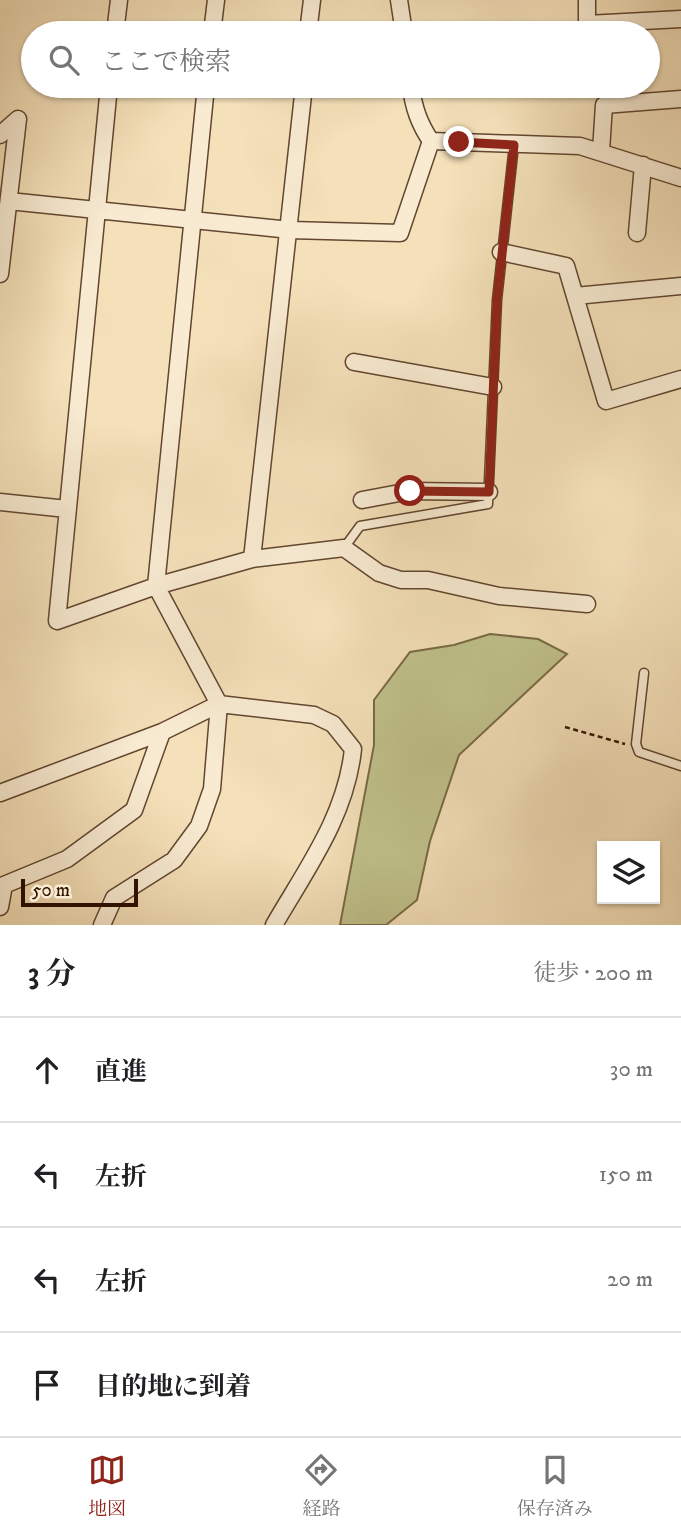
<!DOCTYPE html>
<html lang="ja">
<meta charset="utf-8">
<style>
:root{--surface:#fff;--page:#f6f6f6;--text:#202124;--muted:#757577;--line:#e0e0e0;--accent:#8f2418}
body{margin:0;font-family:"IM FELL DW Pica","Noto Serif JP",serif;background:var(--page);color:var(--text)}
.controls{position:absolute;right:21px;bottom:21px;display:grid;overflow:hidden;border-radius:0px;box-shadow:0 2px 5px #0004}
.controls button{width:63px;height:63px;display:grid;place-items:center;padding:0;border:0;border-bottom:2px solid var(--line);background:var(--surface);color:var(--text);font:35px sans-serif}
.scale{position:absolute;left:21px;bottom:18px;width:117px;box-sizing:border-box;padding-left:7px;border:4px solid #321201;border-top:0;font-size:19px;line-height:24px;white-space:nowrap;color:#321201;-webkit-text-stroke:5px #f8ebd2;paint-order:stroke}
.stop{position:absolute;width:21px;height:21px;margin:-16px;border:5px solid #8f2418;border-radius:50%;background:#fff}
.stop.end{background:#8f2418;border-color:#fff;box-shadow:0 2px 7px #0008}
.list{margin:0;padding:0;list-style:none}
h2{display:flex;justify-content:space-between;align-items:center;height:91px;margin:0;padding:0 28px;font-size:30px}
h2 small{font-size:23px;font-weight:400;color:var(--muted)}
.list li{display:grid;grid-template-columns:46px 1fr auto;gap:21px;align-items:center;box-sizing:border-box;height:105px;padding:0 28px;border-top:2px solid var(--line)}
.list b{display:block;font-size:26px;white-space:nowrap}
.list em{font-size:23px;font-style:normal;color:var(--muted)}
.icon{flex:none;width:38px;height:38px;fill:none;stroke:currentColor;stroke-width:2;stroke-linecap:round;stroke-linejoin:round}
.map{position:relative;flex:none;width:681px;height:925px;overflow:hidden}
.search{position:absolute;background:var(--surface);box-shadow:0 2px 5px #0004;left:21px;right:21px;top:21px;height:77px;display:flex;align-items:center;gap:18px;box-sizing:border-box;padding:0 24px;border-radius:38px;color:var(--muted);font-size:26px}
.sheet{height:511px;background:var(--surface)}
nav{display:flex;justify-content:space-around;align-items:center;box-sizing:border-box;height:98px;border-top:2px solid var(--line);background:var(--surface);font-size:19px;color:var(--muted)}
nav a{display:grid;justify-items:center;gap:4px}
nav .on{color:var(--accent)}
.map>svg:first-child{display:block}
.green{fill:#c0c18b;stroke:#796a46;stroke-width:2}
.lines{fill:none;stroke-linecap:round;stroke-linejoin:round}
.lane-casing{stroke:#62462f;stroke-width:11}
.street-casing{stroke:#62462f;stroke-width:19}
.path{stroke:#321201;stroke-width:2.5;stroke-dasharray:5 3.5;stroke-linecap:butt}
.lane{stroke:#f8ebd2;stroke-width:8}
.street{stroke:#f8ebd2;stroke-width:16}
.route{stroke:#8f2418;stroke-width:9}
</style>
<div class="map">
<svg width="681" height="925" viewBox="0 0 681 925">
<rect width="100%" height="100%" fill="#f4e0b9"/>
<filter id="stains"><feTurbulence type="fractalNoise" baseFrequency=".00286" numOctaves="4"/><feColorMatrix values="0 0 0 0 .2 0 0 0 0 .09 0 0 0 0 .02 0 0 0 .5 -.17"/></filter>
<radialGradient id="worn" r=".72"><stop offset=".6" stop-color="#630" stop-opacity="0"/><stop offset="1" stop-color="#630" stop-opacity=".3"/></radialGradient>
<path class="green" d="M490 634 538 639 567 654 459 755 430 841 417 900 386 925H340L374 745V700L410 652 454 645Z"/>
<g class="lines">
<defs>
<path id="lane" d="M344 548 360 526 488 504 497 300 514 145
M644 673 636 744 639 752 681 766"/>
<path id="street" d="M399 0 404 33
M587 0V24L681 19
M115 33 119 0
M212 33 216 0
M308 33 312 0
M109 86 57 621 156 586 252 559 344 548 379 573 401 580H428L499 596 587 604
M411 86C413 106 419 124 431 141
M0 135 18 119 0 274
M431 141 580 146 681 178
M601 151 604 105 681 99
M9 201 290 230 400 233 431 141
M637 233 643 165
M501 252 566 266 606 401 681 379
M575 296 681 286
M354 362 493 387
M362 500 410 491 489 492
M0 502 67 509
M252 559 304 86
M0 793 162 732 219 704 314 715 333 724 353 749C346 816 307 868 274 925
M0 907 4 885 67 859 134 810 162 732
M102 925 114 898 174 860 199 826 212 789 219 704 156 586 206 86"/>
</defs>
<use href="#lane" class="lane-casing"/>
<use href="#street" class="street-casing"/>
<path class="path" d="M565 727 625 744"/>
<use href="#lane" class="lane"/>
<use href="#street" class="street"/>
</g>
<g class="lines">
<path class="route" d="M410 491 489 492 497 300 514 145 459 142"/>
</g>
<rect width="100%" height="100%" filter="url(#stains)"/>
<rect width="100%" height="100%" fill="url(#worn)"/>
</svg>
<div class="controls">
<button><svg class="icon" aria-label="layers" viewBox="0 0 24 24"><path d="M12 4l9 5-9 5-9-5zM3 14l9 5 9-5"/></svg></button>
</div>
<div class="scale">50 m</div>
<div class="stop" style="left:410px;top:491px"></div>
<div class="stop end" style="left:459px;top:142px"></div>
<div class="search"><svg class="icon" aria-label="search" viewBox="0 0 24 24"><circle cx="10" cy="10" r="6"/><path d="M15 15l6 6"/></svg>ここで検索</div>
</div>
<section class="sheet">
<h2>3 分<small>徒歩 · 200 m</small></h2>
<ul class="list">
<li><svg class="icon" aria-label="ahead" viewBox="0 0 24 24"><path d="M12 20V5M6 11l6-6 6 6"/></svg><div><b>直進</b></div><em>30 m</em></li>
<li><svg class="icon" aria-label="left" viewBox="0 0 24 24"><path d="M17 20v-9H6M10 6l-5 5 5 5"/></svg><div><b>左折</b></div><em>150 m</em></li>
<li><svg class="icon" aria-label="left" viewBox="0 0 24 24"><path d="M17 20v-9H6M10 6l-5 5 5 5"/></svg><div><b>左折</b></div><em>20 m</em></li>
<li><svg class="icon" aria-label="arrive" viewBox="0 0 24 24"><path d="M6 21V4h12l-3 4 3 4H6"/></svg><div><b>目的地に到着</b></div></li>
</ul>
</section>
<nav>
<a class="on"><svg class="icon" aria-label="map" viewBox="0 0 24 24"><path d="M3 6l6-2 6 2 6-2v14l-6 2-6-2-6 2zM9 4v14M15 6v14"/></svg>地図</a>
<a><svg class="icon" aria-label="directions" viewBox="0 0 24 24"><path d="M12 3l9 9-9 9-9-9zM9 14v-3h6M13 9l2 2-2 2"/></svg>経路</a>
<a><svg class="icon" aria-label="saved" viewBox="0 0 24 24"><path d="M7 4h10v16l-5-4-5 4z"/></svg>保存済み</a>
</nav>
